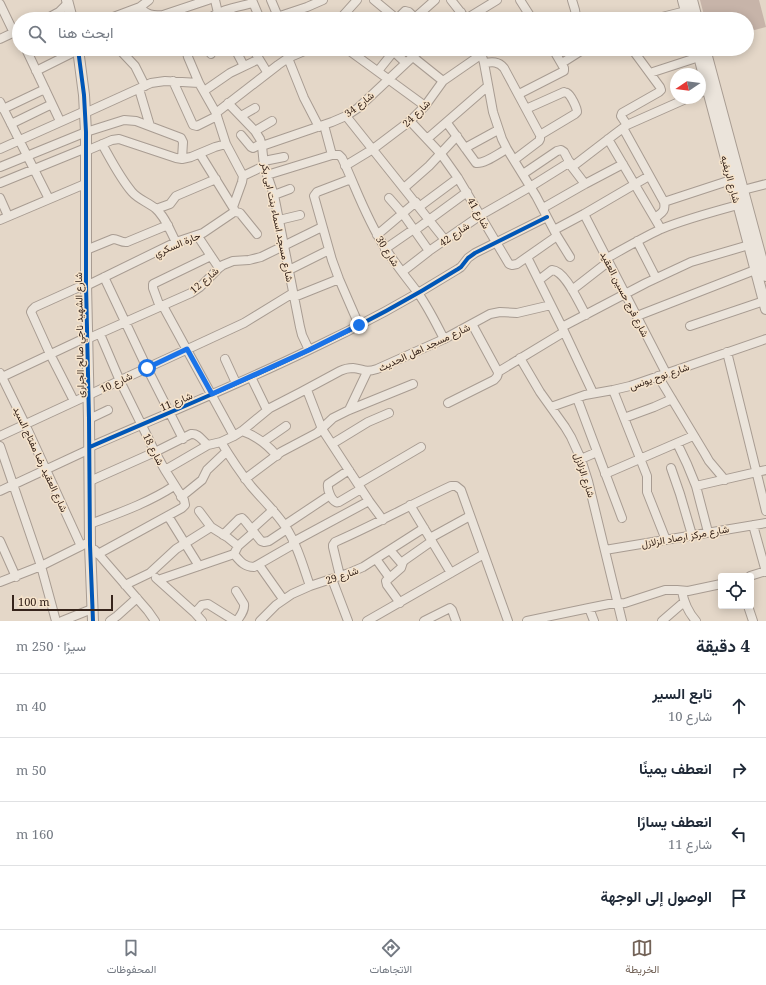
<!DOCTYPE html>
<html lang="ar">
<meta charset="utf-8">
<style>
:root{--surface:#fff;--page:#f2f2f3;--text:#1f2937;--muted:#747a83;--line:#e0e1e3;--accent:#736358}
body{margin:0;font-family:"Noto Serif",Vazirmatn,serif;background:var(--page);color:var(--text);direction:rtl}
.controls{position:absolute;right:12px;bottom:12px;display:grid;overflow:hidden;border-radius:4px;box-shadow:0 2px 10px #0003}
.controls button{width:36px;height:36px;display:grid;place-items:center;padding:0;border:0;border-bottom:1px solid var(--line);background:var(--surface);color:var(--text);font:20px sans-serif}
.compass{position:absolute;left:670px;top:68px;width:36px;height:36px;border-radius:50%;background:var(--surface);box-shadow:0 2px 10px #0003;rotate:257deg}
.scale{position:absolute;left:12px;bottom:10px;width:101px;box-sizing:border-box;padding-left:4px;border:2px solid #36241b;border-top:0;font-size:11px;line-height:14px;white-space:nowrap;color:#36241b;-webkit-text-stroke:3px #f6e4cc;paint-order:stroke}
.stop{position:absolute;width:12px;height:12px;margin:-9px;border:3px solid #1a73e8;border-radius:50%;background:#fff}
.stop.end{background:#1a73e8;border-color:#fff;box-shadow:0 1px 4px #0008}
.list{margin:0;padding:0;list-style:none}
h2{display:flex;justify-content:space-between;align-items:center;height:52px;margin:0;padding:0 16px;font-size:17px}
h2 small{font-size:13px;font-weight:400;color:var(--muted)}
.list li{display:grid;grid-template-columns:26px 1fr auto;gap:12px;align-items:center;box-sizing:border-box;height:64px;padding:0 16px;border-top:1px solid var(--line)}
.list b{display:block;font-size:15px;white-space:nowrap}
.list p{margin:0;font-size:13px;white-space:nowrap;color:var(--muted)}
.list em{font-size:13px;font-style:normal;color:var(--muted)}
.icon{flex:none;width:22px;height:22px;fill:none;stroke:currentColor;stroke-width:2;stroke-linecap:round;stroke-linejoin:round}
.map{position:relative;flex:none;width:766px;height:621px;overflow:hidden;direction:ltr}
.search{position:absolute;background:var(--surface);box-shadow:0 2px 10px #0003;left:12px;right:12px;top:12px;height:44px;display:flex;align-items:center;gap:10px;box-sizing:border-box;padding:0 14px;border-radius:22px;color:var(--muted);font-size:15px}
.sheet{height:308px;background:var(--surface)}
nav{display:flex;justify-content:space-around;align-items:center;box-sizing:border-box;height:56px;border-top:1px solid var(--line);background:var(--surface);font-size:11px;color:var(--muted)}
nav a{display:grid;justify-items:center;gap:2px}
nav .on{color:var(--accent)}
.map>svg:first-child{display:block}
.building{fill:#c7b4a9}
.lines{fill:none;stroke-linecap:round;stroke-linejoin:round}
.minor-casing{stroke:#a89c92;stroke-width:10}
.tertiary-casing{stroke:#a89c92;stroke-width:12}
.minor{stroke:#ebe4db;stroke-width:8}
.tertiary{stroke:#ebe4db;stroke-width:10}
.cycleway-casing{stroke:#f6e4cc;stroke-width:6}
.cycleway{stroke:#0057b8;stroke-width:4}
.route{stroke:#1a73e8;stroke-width:5}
.labels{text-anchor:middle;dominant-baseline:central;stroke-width:3;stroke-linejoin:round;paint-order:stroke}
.street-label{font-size:10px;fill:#36241b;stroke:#f6e4cc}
</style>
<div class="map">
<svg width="766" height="621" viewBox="0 0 766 621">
<rect width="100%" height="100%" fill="#e4d7c8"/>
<path class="building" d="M700 0H759L766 27 747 32V19H705Z"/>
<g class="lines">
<defs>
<path id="minor" d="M215 0 218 13
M252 0 260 19
M271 0 279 19
M374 0 397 19
M451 0 466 19
M520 0 532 19
M572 0 575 10 576 16 572 19
M0 4 14 33
M140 7C146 15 153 16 163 15L208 0
M229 10 234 19
M277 17 307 7 323 0
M46 19 59 12 68 3
M108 19 140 7 149 0
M209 19C221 9 238 7 253 3
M340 19 357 0
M397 19 405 11 409 12 413 16H417L435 0
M453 19 461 12
M466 19 497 0
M654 19 686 11
M0 39 19 30
M26 49 60 121
M119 49 135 66 145 86
M186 49 188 57 199 83 216 113 226 144 243 176 242 182 233 207
M207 49 211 54
M235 49 244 66
M253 49 267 72
M347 49 425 106
M391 49 406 63
M480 49 484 63 493 112 502 139 507 149 536 196 557 236 570 257
M413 57 443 81
M288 58 304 98 319 127
M484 63C492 62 498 61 504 68L540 135V139L539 141 514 160
M562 63 584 49
M36 71 78 50
M378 71 394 51
M650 73 699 57
M173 81 193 125 197 126 217 116
M139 89 150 126
M204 91 230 73 259 59
M700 93 708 89
M519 94 564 71V68L553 49
M0 102 49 199
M228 103 255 131 260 139 262 146 264 166 274 195 300 327 302 335 309 350
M3 109 45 89
M526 109 564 92C565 93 566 92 567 93 571 95 577 108 577 112L575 114 540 135
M85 113 151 83 165 81 199 83
M216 113 278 65 288 58 309 49
M241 116 255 108
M346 116 445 240
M410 121 441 154 458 178 509 264 512 265 517 264 557 236
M447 123 476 163C485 164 499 153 507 149
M11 124 52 104
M324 125 332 155
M627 125 621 116 622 113 659 92 661 90 660 87 632 49
M623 128 664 202 731 180
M255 131 272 121
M241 135 251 147 253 148 261 144
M427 139 488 86
M608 139 661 229
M102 144C111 160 120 178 132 192 138 199 147 202 155 208 165 216 170 231 176 242
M262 146 332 122 346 116 358 108 421 49
M465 148 498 130
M0 149 85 111
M86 151 112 140 119 139 176 158 182 159 191 157 215 147 226 144
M200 154 234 209
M264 161 284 157
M345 166 373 149 410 121 425 106 443 81 482 54
M0 167 86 132 124 120 136 121 181 138 183 142 182 159
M572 167 615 134 627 125 688 98
M523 174 557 151 561 150 564 152 572 167 585 184
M267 175 332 155H339L342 158C356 188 366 218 384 246 394 263 407 278 418 293 428 307 436 323 444 339
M243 176 264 166
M351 179 317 192 314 196 332 260 339 279 359 325
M0 183 86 148
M404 188 429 166 457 136
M743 190 766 184
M274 195 290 189
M0 198 8 216
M389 198 403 214 429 251
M419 207 458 178
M543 208 585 184 623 164
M156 209 170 204 176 196 216 179
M584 214 666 373
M655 218C661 213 666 212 664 202
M0 220 85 184
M279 220 300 215
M554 230 584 214 649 176
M197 235 219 268
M377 235 416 202
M637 241 656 278
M385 249 411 231 418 228 467 192
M86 250 113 239C118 239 122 243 127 242L168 225
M527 257 562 327 593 393
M607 258C625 248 642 238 661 229 686 219 712 212 738 205
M289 270 329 250
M402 272 429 251 481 215 530 187 570 162
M104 277 147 368 183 439
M539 280 552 270C566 271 579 304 586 315
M86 286 176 242 203 233 234 212H236L240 213 257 234
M572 290 608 262
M294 297 339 279
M163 306 234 436
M160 307 153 288V284L211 256
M637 316 755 270
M690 326 764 301
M562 327 646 283 691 262 749 245
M87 339 191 293 200 287 219 268 223 265 233 261 249 260 261 257 322 227
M727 352 766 511
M520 358 540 392 565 427 571 437 581 459 588 481 622 621
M225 359 236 383
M498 372 564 332
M0 373 25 424 81 546
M658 376 705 454 709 461 725 480
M2 377 87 337
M251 377 267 410
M307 390 322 429 369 501 383 520
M613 390 647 476V492L666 540
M577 398 622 518
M74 401 50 354 31 312 32 310 35 307 86 284
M448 403 494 380C497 377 498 376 498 372L472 324
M551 407 585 395 613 390 630 386 766 339
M349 410 367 372
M624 418 654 407 672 399
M89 419 108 410
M242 431C257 436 267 444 277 456
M0 436 244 323 293 293
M221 442C230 457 240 472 251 486 262 499 275 511 285 526 297 544 303 566 310 586
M263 442 286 426
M677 443 687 464 696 486 708 532
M332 444 368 422 389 413
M0 446 41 566 56 621
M90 447C163 415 237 385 309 350 360 326 410 299 458 269L461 267 468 258 475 253 547 217
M581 459 597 452
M671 468 680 494 692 535
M165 470 208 445
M349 470 328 484C327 489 331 500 336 502 337 503 338 502 339 502L361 489
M605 474 693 436
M245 479 281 452 317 433 333 418 349 410 413 384
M90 481 155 452 191 434C199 433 202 441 208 445L221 442 234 436 242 431 270 408 301 392 340 371C344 369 348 368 353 368 364 369 364 373 377 369L444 339 490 314 500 312 517 313 551 305
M358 484 421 447
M696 486 766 470
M0 491 90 449
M181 497 202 480 207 470 226 452
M410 505 451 573
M199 511 211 527 227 537 238 546
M168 516 199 566
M90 524C119 513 148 503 174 486
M285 525 330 495
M753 525 766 572
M252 529 273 510
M223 535 239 519 242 518 245 521 261 541 264 542 269 541 287 529
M430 538 470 516
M0 541 16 577
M293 542 369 501
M95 550 148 611 155 621
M390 550 402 564
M605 550 766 523
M98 554 182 508 185 505 184 500 165 470 155 452 120 381 100 334
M234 554C240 561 244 567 254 567L294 544
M376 559 389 577
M259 565 283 599
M340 576 333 547V545L335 542C374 525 412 504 451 486H456L461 490 508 621
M750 576 766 571
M156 578 195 613 202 621
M332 579 348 621
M158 580 234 554 238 546 254 532
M0 582 41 566 85 544
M125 585 150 573 176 549 211 527
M236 591 244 604C245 611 240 616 237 621
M682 591C684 603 688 612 696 621
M400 603 387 585 386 581 401 568 403 562 405 560 432 541
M748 606 753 621
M589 608 594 621
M195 613 202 605 208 604 235 621
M62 621 92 609
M110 621 117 616 137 598
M260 621 276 605 292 594 310 586 349 573 363 567 424 528
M367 621 484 554
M424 621 450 608 452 610 456 621
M527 621 589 608 609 604 625 603 665 590H677L688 591 721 584
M662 621 684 602"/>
<path id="tertiary" d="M67 0 72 19
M683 0 688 19
M692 0 697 19
M78 49 84 95 86 132V284L89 419 90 545 93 621
M697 49 766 309
M705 49 766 276"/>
</defs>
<use href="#minor" class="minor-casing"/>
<use href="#tertiary" class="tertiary-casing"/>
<use href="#minor" class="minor"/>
<use href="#tertiary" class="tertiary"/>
<defs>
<path id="cycleway" d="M78 49 84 95 86 132V284L89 419 90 545 93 621
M90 447C163 415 237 385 309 350 360 326 410 299 458 269L461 267 468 258 475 253 547 217"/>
</defs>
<use href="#cycleway" class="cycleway-casing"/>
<use href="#cycleway" class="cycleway"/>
</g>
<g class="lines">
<path class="route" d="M147 368 187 349 212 394 309 350 359 325"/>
</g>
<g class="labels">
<g class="street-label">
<text transform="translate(359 104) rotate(-38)">شارع 34</text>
<text transform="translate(416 113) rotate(-45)">شارع 24</text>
<text transform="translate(731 179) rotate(75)">شارع الريفيه</text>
<text transform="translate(479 213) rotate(60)">شارع 41</text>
<text transform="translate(278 222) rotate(78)">شارع مسجد اسماء بنت ابى بكر</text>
<text transform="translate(454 234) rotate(-35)">شارع 42</text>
<text transform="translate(177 244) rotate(-23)">حارة السكري</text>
<text transform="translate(388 251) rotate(57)">شارع 30</text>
<text transform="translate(204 280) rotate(-41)">شارع 12</text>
<text transform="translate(625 294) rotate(63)">شارع فرج حسين العقيد</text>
<text transform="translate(79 335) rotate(-91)">شارع الشهيد ناجي صالح الجرارى</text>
<text transform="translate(424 347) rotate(-25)">شارع مسجد اهل الحديث</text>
<text transform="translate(659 376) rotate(-19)">شارع نوح يونس</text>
<text transform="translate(116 382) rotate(-25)">شارع 10</text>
<text transform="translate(176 401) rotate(-23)">شارع 11</text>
<text transform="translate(154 449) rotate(63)">شارع 18</text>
<text transform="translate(41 459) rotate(65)">شارع العقيد رضا مفتاح السيد</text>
<text transform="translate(585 475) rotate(72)">شارع الزلازل</text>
<text transform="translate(685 536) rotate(-10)">شارع مركز ارصاد الزلازل</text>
<text transform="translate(342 575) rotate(-19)">شارع 29</text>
</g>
</g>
</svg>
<div class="controls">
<button><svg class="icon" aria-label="locate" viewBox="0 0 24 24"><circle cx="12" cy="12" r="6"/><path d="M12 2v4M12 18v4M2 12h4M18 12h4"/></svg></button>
</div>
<svg class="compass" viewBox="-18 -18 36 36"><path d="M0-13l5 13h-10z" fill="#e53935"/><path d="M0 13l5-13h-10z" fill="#747a83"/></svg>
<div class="scale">100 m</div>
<div class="stop" style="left:147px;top:368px"></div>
<div class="stop end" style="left:359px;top:325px"></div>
<div class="search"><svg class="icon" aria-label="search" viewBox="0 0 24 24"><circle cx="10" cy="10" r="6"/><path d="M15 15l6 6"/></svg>ابحث هنا</div>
</div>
<section class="sheet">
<h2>4 دقيقة<small>سيرًا · 250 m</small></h2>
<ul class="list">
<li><svg class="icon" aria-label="ahead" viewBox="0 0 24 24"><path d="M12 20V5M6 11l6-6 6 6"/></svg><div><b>تابع السير</b><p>شارع 10</p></div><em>40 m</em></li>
<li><svg class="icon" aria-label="right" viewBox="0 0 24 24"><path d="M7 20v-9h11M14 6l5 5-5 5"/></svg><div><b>انعطف يمينًا</b></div><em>50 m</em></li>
<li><svg class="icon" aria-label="left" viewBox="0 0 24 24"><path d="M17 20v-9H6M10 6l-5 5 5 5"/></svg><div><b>انعطف يسارًا</b><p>شارع 11</p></div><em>160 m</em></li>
<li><svg class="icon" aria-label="arrive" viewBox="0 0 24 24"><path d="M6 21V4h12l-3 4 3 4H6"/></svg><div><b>الوصول إلى الوجهة</b></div></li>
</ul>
</section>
<nav>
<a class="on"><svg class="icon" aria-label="map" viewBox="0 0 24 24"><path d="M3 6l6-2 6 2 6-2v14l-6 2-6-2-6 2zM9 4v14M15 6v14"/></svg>الخريطة</a>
<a><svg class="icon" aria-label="directions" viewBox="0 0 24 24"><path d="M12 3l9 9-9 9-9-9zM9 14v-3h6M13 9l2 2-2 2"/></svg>الاتجاهات</a>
<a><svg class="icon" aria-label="saved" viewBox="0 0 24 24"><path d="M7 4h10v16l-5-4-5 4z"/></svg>المحفوظات</a>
</nav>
